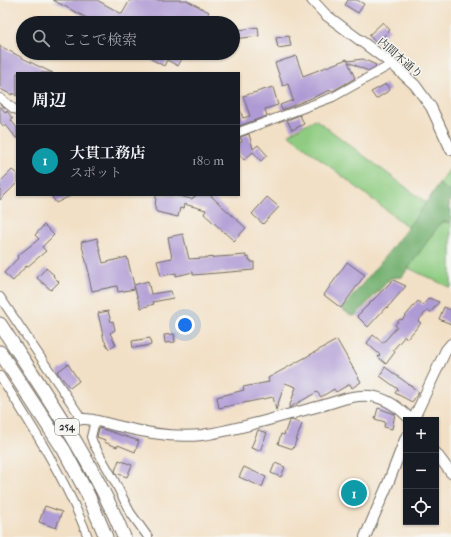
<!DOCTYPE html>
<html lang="ja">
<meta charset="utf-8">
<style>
:root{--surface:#171b24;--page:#242831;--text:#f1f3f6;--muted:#9ea1a6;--line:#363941;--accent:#db2777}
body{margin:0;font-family:"IM FELL French Canon","Noto Serif JP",serif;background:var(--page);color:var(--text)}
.controls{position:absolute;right:12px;bottom:12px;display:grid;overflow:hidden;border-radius:0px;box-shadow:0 1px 3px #0004}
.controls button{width:36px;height:36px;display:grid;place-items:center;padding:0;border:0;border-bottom:1px solid var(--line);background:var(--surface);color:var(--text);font:20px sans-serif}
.you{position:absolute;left:185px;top:325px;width:14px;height:14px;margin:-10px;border:3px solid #fff;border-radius:50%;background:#1a73e8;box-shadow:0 0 0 6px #1a73e833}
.badge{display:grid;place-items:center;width:26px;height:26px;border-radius:50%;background:var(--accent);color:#fff;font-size:13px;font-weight:700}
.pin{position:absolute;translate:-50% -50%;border:2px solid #fff;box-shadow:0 1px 4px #0006}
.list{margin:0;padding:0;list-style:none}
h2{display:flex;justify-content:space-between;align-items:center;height:52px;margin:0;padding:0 16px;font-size:17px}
h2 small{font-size:13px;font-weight:400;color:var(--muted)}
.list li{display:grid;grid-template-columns:26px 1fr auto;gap:12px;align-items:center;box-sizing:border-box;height:72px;padding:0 16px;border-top:1px solid var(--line)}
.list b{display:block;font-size:15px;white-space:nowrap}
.list p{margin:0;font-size:13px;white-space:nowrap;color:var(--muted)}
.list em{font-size:13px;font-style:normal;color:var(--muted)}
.icon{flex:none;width:22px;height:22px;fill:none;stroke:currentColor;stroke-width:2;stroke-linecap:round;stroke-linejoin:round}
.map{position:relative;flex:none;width:451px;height:537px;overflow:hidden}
.search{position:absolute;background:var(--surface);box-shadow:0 1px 3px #0004;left:16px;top:16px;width:224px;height:44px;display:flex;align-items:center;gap:10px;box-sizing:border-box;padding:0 14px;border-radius:22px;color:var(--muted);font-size:15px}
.panel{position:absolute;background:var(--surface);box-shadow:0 1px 3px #0004;left:16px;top:72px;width:224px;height:124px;border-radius:0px}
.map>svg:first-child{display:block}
.green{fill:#8fcc82;stroke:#5d7c56}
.forest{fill:#73b070;stroke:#4f6e4e}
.building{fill:#ae9ad4}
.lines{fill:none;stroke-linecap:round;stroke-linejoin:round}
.minor-casing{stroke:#716a61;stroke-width:10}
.tertiary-casing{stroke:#716a61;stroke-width:12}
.trunk-casing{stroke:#716a61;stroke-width:15}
.minor{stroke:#fff;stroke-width:8}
.tertiary{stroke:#fff;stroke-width:10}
.trunk{stroke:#fff;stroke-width:13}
.labels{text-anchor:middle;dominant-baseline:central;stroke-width:3;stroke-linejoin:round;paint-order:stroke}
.shield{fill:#f6f6f2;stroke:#686867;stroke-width:1}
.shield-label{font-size:10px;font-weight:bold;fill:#2b2b2b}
.street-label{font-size:11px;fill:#2b2b2b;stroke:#f6f6f2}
</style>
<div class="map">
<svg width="451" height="537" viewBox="0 0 451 537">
<rect width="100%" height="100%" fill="#f6f6f2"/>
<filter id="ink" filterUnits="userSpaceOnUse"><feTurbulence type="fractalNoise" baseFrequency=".025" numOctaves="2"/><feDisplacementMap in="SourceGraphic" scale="8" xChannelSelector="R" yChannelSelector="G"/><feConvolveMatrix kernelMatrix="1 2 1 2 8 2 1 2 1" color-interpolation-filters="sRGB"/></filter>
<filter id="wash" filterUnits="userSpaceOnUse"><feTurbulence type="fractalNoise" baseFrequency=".012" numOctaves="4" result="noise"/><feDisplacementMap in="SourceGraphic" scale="16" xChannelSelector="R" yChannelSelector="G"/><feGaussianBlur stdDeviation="0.9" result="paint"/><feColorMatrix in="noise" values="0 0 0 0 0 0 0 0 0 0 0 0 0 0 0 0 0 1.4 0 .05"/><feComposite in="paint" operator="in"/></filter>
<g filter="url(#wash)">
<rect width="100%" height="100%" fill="#f2e0c6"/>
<path class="green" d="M315 119 427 203 408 227 288 134Z
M451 167V193L439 184Z
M441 222H451V288L408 268Z"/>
<path class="forest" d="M439 184 451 193 449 206 451 210V222H441L402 277 391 278 355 316 350 315 342 309C375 268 410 228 439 184Z"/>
<g id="blocks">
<path class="building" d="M53 0H97L122 14 130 0H186L209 12 203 23H96Z
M348 0H357L364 4 358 13 345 5Z
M383 22 390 30 376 43 369 35Z
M258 27 259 36 233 39V31Z
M289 36 291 46 278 48 276 38Z
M0 46 36 65 53 73H17V96L12 93V95L0 89Z
M153 53H185L178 66 167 60 164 66 151 59 154 54Z
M296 56 303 76 347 59 348 61 363 59 376 65 375 67 368 71 348 62 355 78 333 91 331 90 282 110 280 105 293 100 288 84 283 86 275 63Z
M386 84 390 90 376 99 371 92Z
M273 87 278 105 265 109 267 116 239 126V110H240L243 118 250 116 243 96Z
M0 106 6 113 7 111 13 119 11 120 17 128V139L6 125 4 127 0 122Z
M300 115 304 124 292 130 287 120Z
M249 134 253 149 258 145 267 155 261 161 253 152 244 160 239 154V143L242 142 240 137Z
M12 170 17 174V183L0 200V182Z
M51 195H72L56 203Z
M156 195H174L192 199 193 197H195V195H210L246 228 234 241 204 214 206 210 184 204 183 209 180 208 178 217 157 212 155 209Z
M267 197 279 207 263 224 252 214Z
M44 225 54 235 42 247 46 251 27 267 26 266 13 281 4 273 18 258 17 256 39 239 35 235Z
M183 234 189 259 246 255V258L249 257V260H251V262H254V270L193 275V272L176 276V273L161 276 157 261 172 258 168 237Z
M97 238 103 263 127 257 134 285 148 281 151 294 171 291 173 298 153 302 154 304 141 308 134 286 135 289 118 292 117 286 92 291 88 273H89L81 242Z
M347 262 365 275 341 308 324 295Z
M46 268 54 275 53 276 59 282 51 290 37 278Z
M393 280 406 286 387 308 386 307 368 327 357 316Z
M429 298 439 302 431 312 427 311 418 321 421 323 407 339 405 336 393 350 395 352 386 364 378 357 380 355 367 343 373 335 383 343 397 327 395 325 400 319 402 320 418 301 423 305Z
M444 307 451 310V324L439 319Z
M108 311 111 322 113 321 115 330 110 333 116 345 109 349 104 340 98 313Z
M174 334 175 342 165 343 164 335Z
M150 338 151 345 133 348 132 341Z
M337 340 361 382 352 388 350 384 336 392 334 389 321 397 317 392 289 408 296 387 285 383 276 410 273 397 219 408 217 397 244 390 243 387 269 382 268 378Z
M68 364 79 381 70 388 57 372Z
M385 367 419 392 412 402 395 393 398 389 380 376Z
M378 408 395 414 392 429 384 427 385 422 375 419Z
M292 420 302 424 293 449 278 444 281 434 284 435 289 421Z
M99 428 139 441 135 452 118 445 117 447 104 442 105 440 97 437Z
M258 430 267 433 260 451 251 448Z
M119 460 132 465 127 477 116 473 115 471Z
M275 463 285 467 281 477 271 473Z
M244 467 266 477 262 487 239 477Z
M350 485 363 491 358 501 345 495Z
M45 506 62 512 56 528 39 522Z"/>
</g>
</g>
<g filter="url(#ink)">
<use href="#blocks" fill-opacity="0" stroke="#716a61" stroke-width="1"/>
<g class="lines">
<defs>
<path id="minor" d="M0 98 14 109 17 110
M239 132 333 97 392 64
M0 297 82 419
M0 376C33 427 66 480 88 537
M95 421 91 437 93 443 114 480 130 512 148 537"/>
<path id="tertiary" d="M312 0 326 15 392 64 415 85 431 107 451 150
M413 420 446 350 451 344
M60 429C66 425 75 420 82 419 93 418 107 424 118 426 145 433 174 438 202 435 242 429 281 416 320 406 336 402 353 394 370 396 387 398 400 408 411 420
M436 453 451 473
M365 537 387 486 406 437"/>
<path id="trunk" d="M0 324C44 392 93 461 124 537
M0 352 64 450 88 495 106 537"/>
</defs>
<use href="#minor" class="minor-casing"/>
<use href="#tertiary" class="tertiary-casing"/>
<use href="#trunk" class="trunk-casing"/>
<use href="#minor" class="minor"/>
<use href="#tertiary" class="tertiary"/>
<use href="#trunk" class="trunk"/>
</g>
</g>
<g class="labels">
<rect class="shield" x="55" y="419" width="24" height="16" rx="3"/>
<g class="shield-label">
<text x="67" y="427">254</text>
</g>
<g class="street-label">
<text transform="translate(400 58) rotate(41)">内間木通り</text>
</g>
</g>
</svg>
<div class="controls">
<button>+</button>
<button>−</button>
<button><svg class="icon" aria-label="locate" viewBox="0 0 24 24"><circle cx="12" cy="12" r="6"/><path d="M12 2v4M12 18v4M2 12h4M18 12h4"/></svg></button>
</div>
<div class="you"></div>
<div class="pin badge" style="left:354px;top:493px;background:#0f9aa8">1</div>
<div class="search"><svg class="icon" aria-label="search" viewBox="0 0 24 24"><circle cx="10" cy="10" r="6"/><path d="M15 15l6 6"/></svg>ここで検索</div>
<section class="panel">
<h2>周辺<small></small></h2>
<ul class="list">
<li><span class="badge" style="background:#0f9aa8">1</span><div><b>大貫工務店</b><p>スポット</p></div><em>180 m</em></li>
</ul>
</section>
</div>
